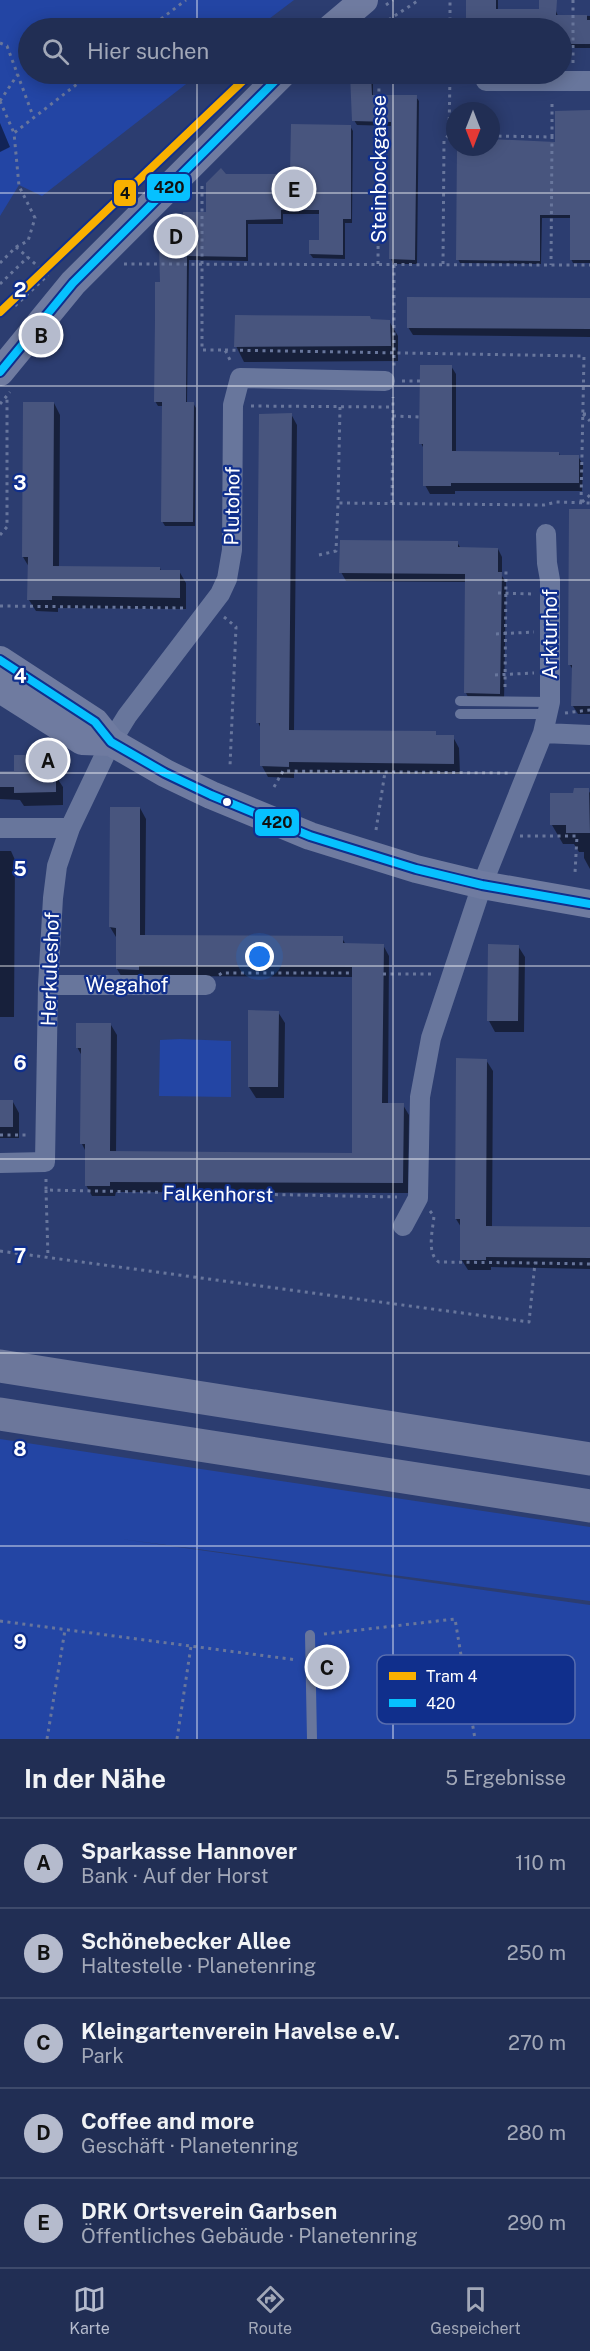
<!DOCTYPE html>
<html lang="de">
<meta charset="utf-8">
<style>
:root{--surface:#212e54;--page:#29365a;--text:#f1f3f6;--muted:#a2a8b8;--line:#3e4a6b;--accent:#b5bbcd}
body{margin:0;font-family:"Public Sans",sans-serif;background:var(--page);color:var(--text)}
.compass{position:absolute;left:446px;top:102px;width:54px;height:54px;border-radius:50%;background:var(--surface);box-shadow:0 3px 15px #0003;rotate:180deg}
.you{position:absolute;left:260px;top:957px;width:21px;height:21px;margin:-15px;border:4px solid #fff;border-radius:50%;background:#1a73e8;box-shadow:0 0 0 9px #1a73e833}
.badge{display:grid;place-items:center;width:39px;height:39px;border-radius:50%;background:var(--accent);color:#111;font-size:20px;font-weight:700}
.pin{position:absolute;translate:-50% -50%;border:3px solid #fff;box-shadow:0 2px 6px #0006}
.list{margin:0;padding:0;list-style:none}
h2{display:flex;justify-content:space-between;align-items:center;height:78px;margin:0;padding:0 24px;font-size:26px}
h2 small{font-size:20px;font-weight:400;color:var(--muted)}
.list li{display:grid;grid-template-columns:39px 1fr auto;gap:18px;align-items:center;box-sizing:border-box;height:90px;padding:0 24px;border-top:2px solid var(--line)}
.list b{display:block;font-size:22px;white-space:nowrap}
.list p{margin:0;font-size:20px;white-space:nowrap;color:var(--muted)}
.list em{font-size:20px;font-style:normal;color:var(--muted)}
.icon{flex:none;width:33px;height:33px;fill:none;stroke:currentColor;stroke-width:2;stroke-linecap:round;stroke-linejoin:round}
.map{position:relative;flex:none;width:590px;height:1739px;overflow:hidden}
.search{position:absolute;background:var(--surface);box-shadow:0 3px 15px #0003;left:18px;right:18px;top:18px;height:66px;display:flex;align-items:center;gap:15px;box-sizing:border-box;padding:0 21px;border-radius:33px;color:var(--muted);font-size:22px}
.sheet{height:528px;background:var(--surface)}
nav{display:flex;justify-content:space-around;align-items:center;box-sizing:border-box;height:84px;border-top:2px solid var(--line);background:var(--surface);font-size:16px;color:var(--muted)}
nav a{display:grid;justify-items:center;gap:3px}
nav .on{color:var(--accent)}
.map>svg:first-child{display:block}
.green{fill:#2345a4}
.shadow{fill:#0007}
.building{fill:#48557e}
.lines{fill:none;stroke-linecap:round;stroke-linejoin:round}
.path{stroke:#68769c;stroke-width:3;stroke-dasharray:3 4.5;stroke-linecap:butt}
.lane{stroke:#68769c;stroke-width:10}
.street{stroke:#68769c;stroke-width:20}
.secondary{stroke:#6f7ba0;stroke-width:28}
.highway{stroke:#6c779b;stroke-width:33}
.bus-1-casing{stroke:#102f8c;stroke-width:12}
.bus-1{stroke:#06c1ff;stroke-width:8}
.tram-1-casing{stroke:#102f8c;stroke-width:12}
.tram-1{stroke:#f9b000;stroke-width:8}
.grid{fill:none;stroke:#fff;stroke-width:1.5;stroke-opacity:0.55}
.bus-dot{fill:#fff;stroke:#102f8c;stroke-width:2}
.labels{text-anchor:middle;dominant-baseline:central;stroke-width:4.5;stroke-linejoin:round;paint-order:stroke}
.street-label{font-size:20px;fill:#fff;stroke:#102f8c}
.key{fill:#102f8c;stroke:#586dae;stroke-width:1.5}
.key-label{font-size:16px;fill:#fff}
.grid-label{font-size:20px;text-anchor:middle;font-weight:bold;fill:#fff;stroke:#102f8c;stroke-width:4.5;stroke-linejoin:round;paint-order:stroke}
.line-badge{stroke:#102f8c;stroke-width:2}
.pale-badge-label{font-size:16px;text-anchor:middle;font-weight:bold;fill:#111}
</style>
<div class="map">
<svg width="590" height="1739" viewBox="0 0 590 1739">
<rect width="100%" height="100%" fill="#2c3d70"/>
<path class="green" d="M0 0H294L257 28H28V74H199L42 196 19 185 0 216Z
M180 1039 231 1041V1097L159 1096 160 1040Z
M0 1439 590 1527V1601L121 1539 590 1605V1739H0Z"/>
<path class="shadow" d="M467 0H498V10L556 11 558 16H590V48H565V65H562V28H468Z
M398 23H413L416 28H398Z
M352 74H370L373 78V96L416 97 419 101 417 264H393L391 259 392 126 357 125 354 120Z
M590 112V263H573L571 259V218H542L541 264 460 263 458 259V147H491V141L557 144Z
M0 123 10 147 0 152Z
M350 126 353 131 352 223H345V259L313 258 310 254 320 241V214H283V224H248V261L189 260 187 403H193L196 408 195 526H165L162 521 163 406H158L155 401 165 248 207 213 226 175 292 176Z
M590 300V337L413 335 408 327Z
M371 321H389L398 336V361L244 362 236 346Z
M451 366 456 374V453H559L560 456H578L583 465 582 491H455V494H430L425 485V451L421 443Z
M54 403 60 415 59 567 160 568 161 571H179L186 583V609L58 608V612L36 611 29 600V567L23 557Z
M291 414 297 425 294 731 435 733 437 736 453 737 459 748 460 774 294 773V778L268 777 262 766 261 729 258 722Z
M590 511V714H578L573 706V670L570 665Z
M457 542 461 549H498L502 557V576L506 582 504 702 470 701 466 693V582L346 581 341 572Z
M52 756 59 770V781L63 787V805L24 806 20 800 0 799V773L16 772Z
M588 790 590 793V869L584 858V852H579L574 844H563L552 825 575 794Z
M140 808 146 819 145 936 342 938 346 945H383L389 956 388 1105H403L409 1115 408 1193 116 1192 115 1196H92L86 1185V1152L82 1144V1056L77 1047 111 1025 117 1035 116 1153 354 1155V977L144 976 123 979 117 969 116 937 110 927Z
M0 851H11L15 860 14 1017H0Z
M518 946 525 957 524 1032H495L489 1021Z
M278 1012 285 1023 284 1098H256L249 1087Z
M486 1060 493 1071 492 1228H590V1269L491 1267V1270H468L461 1259V1227L456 1219Z
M0 1101 13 1102 19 1113V1138H0Z"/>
<path class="building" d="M466 0H496V9H539V0H557L556 15H587V20H590V44H561V28H466Z
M350 74H371L372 95H417L415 260 389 259 391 122 352 121Z
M590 110V260H570V215H540V261L456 260 457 147H491V139L555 142V111Z
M291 124 351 125V219H343V255L309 254V240H319V210H281V219L246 220V257L187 256 186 402H194L193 522H161L162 402H154L155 320V282H160L159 246H164V231H183V212H206V183L221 168 226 174H290Z
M407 297 590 298V329L407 328Z
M235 315 370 316 371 319 390 320 391 346 234 347Z
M420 365H452V451L559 452V455H579V483H451V486H423V444H419Z
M23 402H54L53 566 160 567V570H180V598L52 596V600H27L28 557H22Z
M292 413 289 730 436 731V735H454V764L289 762V767L260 766V723H256L259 414Z
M569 509H590V706H571L572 665H568Z
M340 540 458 541V547L498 548V572H502L500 694 464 693 465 574 339 573Z
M14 755H53V772H56V792L14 793V787H0V771H14Z
M574 788H589L590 833H566V825H550V793H573Z
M110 807H140V935L343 936V943L384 944 382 1103H404L403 1183 110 1182V1186H85V1144H80L81 1048H76V1023H111L110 1151 352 1153V967L139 966V970L116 969V928L109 927Z
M488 944 519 945 518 1021H487Z
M248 1010 279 1011 278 1087H248Z
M456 1058 487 1059 486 1226 590 1227V1258L486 1257V1260H460V1219H455Z
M0 1100H13V1127H0Z"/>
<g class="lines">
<path class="path" d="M573 0V64
M386 5 393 0
M149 28 186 0
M376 28 419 0
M450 28V0
M0 43 7 46 33 116
M303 82 312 74
M0 101 14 133
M0 101 18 74
M449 135 450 74
M491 136 552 137 551 265
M552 137V100
M202 186V350H225L231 362
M16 247 49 276
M0 263 16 247 28 241 35 218 19 186 14 133 90 74
M124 264 590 265
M378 264 379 74
M443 264 444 140 449 135H455
M394 265V367
M0 284 28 257
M15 306 48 275
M225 350 584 356 581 503
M402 381H420
M0 404 10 392
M251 406 393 407
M340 407 338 503 544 505 556 502 590 503
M583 414 590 421
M583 414H590
M393 416 420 417
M582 502 590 495
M392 503 393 397
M0 535 7 527V396
M319 555 336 551 338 503
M498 593 534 594
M0 606 186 608
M224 617 236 627 230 766
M496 634 534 632
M495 675 534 673
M505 687 506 570
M565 713 590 710
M274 787 283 771 509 773
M376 830 385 772
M520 836H577L575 873
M383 974H433
M219 975 222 973H352
M0 1135H29
M46 1179V1190L397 1197
M46 1190 48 1257
M430 1211 434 1216C433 1229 426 1254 439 1262L535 1263
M0 1251 529 1322 535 1263 590 1264
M0 1621 297 1660
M324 1634 455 1619 475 1739
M47 1739 65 1630
M177 1739 191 1646"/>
<path class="lane" d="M460 701 550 702
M460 714H547
M310 1635 312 1739"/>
<path class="street" d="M486 81H590
M543 733 590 735
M0 828H70
M48 985H206
M0 1163 45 1162 48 985 53 898 57 866 70 828 111 742 127 716 220 594 227 579 232 550 233 405 240 378 385 381
M403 1226 418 1198 420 1097 431 1038 482 885 543 733 550 702V580L547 563 546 534"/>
<path class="secondary" d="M331 28 364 0
M0 372 73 283 282 74
M0 660 95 722 111 742 165 773 211 795 310 836 416 869 482 885 590 904
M0 689 82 741 111 742"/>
<path class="highway" d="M0 1366 590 1459
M0 1414 590 1506"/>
<defs>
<path id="bus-1" d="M0 372 73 283 282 74
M0 660 95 722 111 742 165 773 211 795 310 836 416 869 482 885 590 904"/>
</defs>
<use href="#bus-1" class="bus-1-casing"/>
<use href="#bus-1" class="bus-1"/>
<defs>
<path id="tram-1" d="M0 312 250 74"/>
</defs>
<use href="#tram-1" class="tram-1-casing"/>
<use href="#tram-1" class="tram-1"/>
</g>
<path class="grid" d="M197 0V28M393 0V28M197 74V1739M393 74V1739M0 193H590M0 386H590M0 580H590M0 773H590M0 966H590M0 1159H590M0 1353H590M0 1546H590"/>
<circle class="bus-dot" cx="227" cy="802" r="5"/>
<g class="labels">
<g class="street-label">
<text transform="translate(379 169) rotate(-90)">Steinbockgasse</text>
<text transform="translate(232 506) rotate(-89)">Plutohof</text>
<text transform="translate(550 634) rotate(-90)">Arkturhof</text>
<text transform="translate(50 969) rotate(-88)">Herkuleshof</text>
<text x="127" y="985">Wegahof</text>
<text transform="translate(218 1194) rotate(1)">Falkenhorst</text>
</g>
</g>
<rect x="377" y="1655" width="198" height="69" rx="9" class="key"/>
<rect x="389" y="1672" width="27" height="8" fill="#f9b000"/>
<rect x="389" y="1699" width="27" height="8" fill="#06c1ff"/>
<g class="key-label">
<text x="426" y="1682">Tram 4</text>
<text x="426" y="1709">420</text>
</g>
<g class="grid-label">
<text x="20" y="297">2</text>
<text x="20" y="490">3</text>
<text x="20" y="683">4</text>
<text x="20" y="876">5</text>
<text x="20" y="1070">6</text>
<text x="20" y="1263">7</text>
<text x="20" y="1456">8</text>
<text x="20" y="1649">9</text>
</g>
<g class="line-badge">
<rect x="146" y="173" width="45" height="29" rx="6" fill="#06c1ff"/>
<rect x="113" y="179" width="24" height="28" rx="6" fill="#f9b000"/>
<rect x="254" y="808" width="46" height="29" rx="6" fill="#06c1ff"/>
</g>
<g class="pale-badge-label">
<text x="169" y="193">420</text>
<text x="125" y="199">4</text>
<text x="277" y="828">420</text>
</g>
</svg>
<svg class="compass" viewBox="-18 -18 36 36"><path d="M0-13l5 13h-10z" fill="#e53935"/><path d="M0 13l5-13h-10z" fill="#a2a8b8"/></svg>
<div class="you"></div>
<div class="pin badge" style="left:48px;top:760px">A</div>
<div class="pin badge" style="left:41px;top:335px">B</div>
<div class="pin badge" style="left:327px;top:1667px">C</div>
<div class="pin badge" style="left:176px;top:236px">D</div>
<div class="pin badge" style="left:294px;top:189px">E</div>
<div class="search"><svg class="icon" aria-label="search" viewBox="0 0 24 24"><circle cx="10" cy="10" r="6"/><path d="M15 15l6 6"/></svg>Hier suchen</div>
</div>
<section class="sheet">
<h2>In der Nähe<small>5 Ergebnisse</small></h2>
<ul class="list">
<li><span class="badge">A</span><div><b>Sparkasse Hannover</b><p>Bank · Auf der Horst</p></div><em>110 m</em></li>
<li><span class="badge">B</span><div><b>Schönebecker Allee</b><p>Haltestelle · Planetenring</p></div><em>250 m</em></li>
<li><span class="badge">C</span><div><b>Kleingartenverein Havelse e.V.</b><p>Park</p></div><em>270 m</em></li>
<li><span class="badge">D</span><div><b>Coffee and more</b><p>Geschäft · Planetenring</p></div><em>280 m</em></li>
<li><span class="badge">E</span><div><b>DRK Ortsverein Garbsen</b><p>Öffentliches Gebäude · Planetenring</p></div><em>290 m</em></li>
</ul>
</section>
<nav>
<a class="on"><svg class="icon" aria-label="map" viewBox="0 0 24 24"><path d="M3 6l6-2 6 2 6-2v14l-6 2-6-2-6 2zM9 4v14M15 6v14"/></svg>Karte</a>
<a><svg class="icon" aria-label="directions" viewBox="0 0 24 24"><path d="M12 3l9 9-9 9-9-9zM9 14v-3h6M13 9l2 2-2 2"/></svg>Route</a>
<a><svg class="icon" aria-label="saved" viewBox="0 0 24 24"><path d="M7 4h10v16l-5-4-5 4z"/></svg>Gespeichert</a>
</nav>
